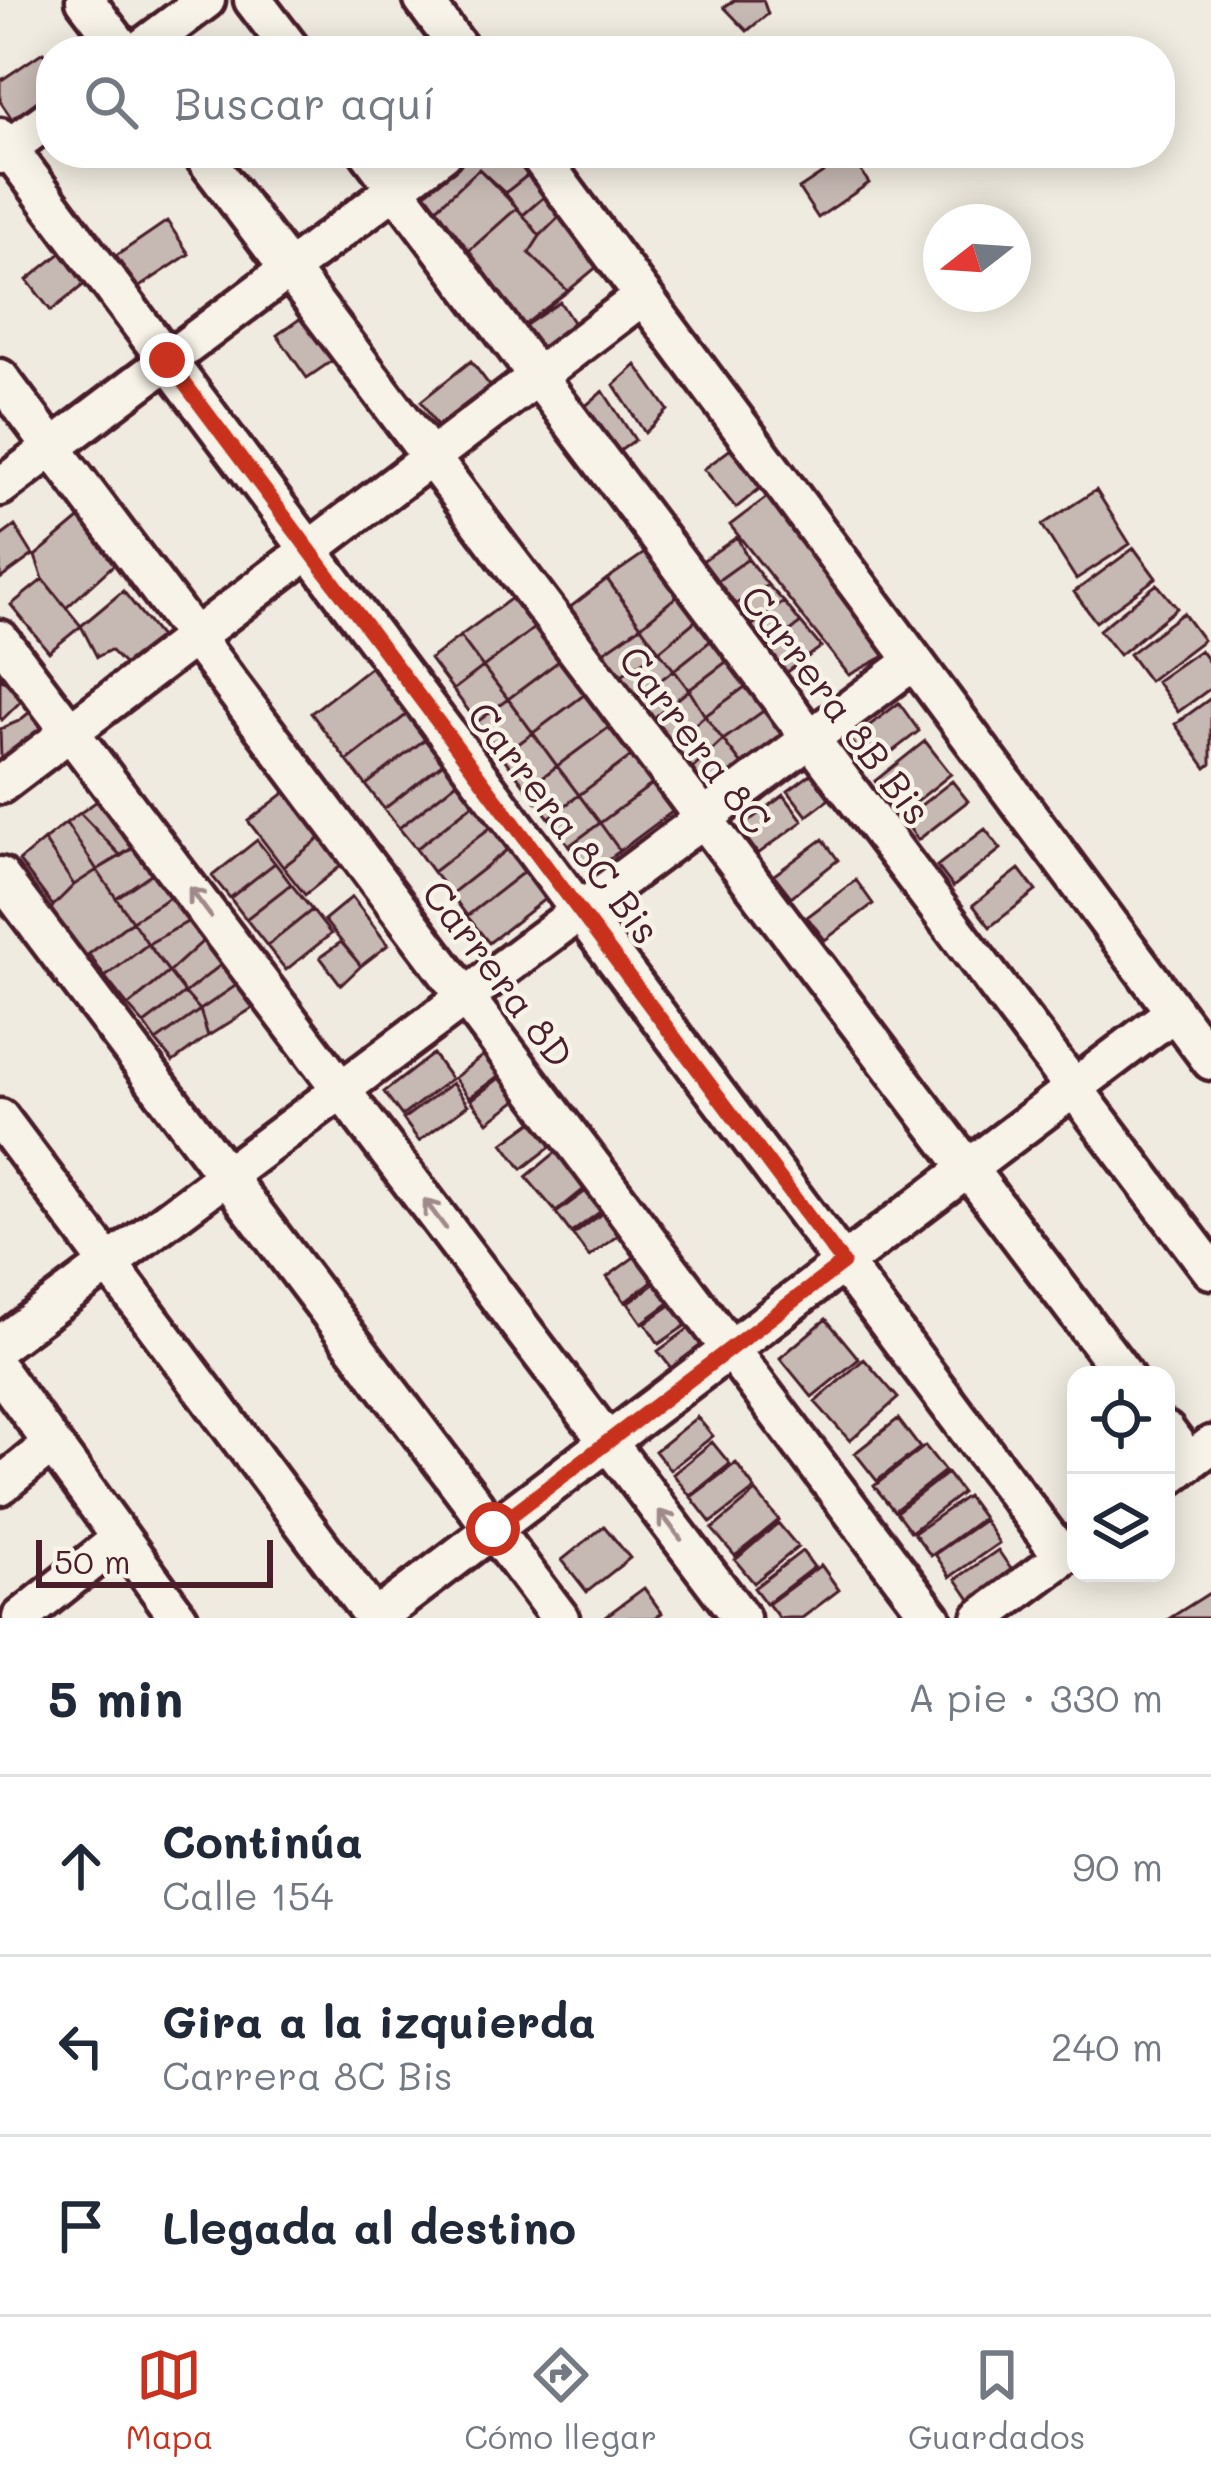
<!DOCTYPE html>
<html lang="es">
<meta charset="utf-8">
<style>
:root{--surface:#fff;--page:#f2f2f3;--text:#1f2937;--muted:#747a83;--line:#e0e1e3;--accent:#c8321e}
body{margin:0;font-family:Mali,sans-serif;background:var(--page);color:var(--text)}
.controls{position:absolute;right:36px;bottom:36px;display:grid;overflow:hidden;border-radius:24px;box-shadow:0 6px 30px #0003}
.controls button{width:108px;height:108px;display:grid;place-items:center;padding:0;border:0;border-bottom:3px solid var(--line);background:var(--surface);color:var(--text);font:60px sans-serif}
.compass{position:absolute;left:923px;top:204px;width:108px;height:108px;border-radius:50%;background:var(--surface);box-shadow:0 6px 30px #0003;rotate:253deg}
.scale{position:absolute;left:36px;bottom:30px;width:237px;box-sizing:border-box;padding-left:12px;border:6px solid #4a1f2b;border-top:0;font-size:33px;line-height:42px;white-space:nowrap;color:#4a1f2b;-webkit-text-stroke:9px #f7f3e8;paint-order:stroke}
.stop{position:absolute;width:36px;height:36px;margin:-27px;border:9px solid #c8321e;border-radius:50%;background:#fff}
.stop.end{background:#c8321e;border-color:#fff;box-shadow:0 3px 12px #0008}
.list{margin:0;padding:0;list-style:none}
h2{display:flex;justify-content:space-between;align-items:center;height:156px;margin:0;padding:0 48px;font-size:51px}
h2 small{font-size:39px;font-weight:400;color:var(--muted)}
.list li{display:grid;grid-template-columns:78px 1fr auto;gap:36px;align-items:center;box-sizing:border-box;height:180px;padding:0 48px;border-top:3px solid var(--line)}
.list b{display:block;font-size:45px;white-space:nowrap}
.list p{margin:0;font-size:39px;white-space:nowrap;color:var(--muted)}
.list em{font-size:39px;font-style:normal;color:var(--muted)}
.icon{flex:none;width:66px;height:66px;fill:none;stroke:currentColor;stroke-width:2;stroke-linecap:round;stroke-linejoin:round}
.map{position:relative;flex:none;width:1211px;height:1618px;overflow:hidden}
.search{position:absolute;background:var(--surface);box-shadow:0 6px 30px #0003;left:36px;right:36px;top:36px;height:132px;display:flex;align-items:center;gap:30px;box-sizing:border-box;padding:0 42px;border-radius:48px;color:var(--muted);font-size:45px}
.sheet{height:696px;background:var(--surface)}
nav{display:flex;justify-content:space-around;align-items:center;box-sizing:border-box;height:168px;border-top:3px solid var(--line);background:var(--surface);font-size:33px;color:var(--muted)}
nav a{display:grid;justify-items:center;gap:6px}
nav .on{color:var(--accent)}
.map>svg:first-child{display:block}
.building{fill:#c6b8b3;stroke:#4a1f2b;stroke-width:3}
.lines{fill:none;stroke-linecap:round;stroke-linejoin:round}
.street-casing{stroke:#4a1f2b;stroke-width:45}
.street{stroke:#f7f3e8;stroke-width:36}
.oneway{stroke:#a0898a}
.route{stroke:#c8321e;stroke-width:15}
.labels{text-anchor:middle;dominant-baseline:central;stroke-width:9;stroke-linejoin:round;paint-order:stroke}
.street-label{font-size:39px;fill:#4a1f2b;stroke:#f7f3e8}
</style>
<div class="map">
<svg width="1211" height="1618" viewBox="0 0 1211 1618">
<rect width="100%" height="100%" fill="#f0ebe0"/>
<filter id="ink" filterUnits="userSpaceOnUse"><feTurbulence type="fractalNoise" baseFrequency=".00833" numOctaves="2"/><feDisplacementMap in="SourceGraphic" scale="24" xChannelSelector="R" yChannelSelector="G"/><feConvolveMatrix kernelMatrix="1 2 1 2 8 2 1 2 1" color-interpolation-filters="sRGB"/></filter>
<g filter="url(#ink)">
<path class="building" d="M735 0H763L768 14 747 31 724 7Z
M43 52 51 65V92L12 119 0 101V81Z
M460 153H527L538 167 505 193 479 169 429 215 410 192Z
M850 155 869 183 818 218 799 189Z
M538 167 553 189 523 215 505 193Z
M479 169 517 208 461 258 429 215Z
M553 189 567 209 540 236 523 215Z
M517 208 540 236 529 253 568 291 514 333 461 258Z
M567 209 604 261 568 291 529 253 540 236Z
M167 221 189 254 138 288 116 256Z
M72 244 96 275 51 311 27 280Z
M560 302 580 333 533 362 514 333Z
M308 313 339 356 307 378 277 335Z
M471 361 490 386 437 426 421 401Z
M636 365 668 410 645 433 614 385Z
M603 391 635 440 609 459 576 414Z
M736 445 769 481 736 508 704 469Z
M779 488 896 650 849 675 730 525Z
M1096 490 1130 544 1076 579 1042 525Z
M85 514 121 558 66 608 43 579 35 556Z
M15 526 33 555 0 579V537Z
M737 537 748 559 709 587 695 566Z
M656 545 689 586 641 626 607 579Z
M1134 548 1156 578 1096 622 1074 592Z
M748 559 768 585 726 610 709 587Z
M43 579 81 626 49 652 11 605Z
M607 579 641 626 592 660 560 615Z
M1157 584 1177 608 1119 655 1099 630Z
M768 585 784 602 743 632 726 610Z
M689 586 707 611 659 651 641 626Z
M123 591 168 647 133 673 110 650 97 657 81 626Z
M520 592 542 622 483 667 460 636Z
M784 602 801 623 760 653 743 632Z
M707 611 723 631 674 670 659 651Z
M1183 613 1203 640 1149 681 1129 654Z
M542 622 567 655 508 699 483 667Z
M801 623 821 647 778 679 760 653Z
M641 626 659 651 609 683 592 660Z
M723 631 738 653 689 690 674 670Z
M460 636 483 667 453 690 430 659Z
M1200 650 1211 665V688L1178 712 1156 681Z
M659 651 674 670 625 706 609 683Z
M738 653 756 679 705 716 689 690Z
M567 655 592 689 533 733 508 699Z
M378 661 414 709 347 761 311 713Z
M483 667 508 699 477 722 453 690Z
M674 670 689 690 640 729 625 706Z
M0 677 23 699 2 720 0 717Z
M756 679 773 704 723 740 705 716Z
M592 689 616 722 557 766 533 733Z
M689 690 705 716 659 754 640 729Z
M1211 698V764L1206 768 1175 724Z
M508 699 533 733 502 756 477 722Z
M899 703 919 731 871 768 850 740Z
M773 704 793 730 744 767 723 740Z
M37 706 60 727 1 760 0 729 19 721Z
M414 709 433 733 366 785 347 761Z
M705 716 723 740 678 782 659 754Z
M616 722 638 751 579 795 557 766Z
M433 733 451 757 384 809 366 785Z
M533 733 557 766 527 789 502 756Z
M723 740 744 767 697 807 678 782Z
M925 741 951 774 901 814 875 781Z
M638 751 659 779 600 823 579 795Z
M451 757 466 775 399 828 384 809Z
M827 762 845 787 807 816 788 791Z
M557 766 579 795 549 818 527 789Z
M466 775 482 797 416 849 399 828Z
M659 779 680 806 620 851 600 823Z
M952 781 968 801 918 840 903 819Z
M296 784 331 830 283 867 248 821Z
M110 792 145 840 121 856 80 813Z
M579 795 600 823 569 846 549 818Z
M784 795 803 821 758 854 739 828Z
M482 797 500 820 433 872 416 849Z
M80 813 121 856 97 870 66 823Z
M500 820 517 842 451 894 433 872Z
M66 823 97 870 74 885 44 840Z
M600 823 620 851 590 873 569 846Z
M985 829 1001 849 953 887 937 866Z
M331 830 352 857 305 895 283 867Z
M823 839 838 860 791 897 774 875Z
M44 840 74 885 53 906 19 861Z
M145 840 164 865 116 898 97 870Z
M257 840 275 863 230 898 212 876Z
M517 842 534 864 467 916 451 894Z
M275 863 291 884 246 919 230 898Z
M534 864 555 891 489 943 467 916Z
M164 865 181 890 132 921 116 898Z
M1019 869 1036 891 990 927 973 905Z
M97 870 132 921 81 960 48 917 53 906 74 885Z
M856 880 873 904 825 940 807 917Z
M291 884 312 910 267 946 246 919Z
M181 890 200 915 148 944 132 921Z
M352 897 388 945 361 966 324 920Z
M312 910 331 934 286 970 267 946Z
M200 915 213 932 169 972 148 944Z
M132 921 148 944 105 977 89 954Z
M213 932 231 957 185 993 169 972Z
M341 942 361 966 341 985 320 957Z
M148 944 169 972 128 1006 105 977Z
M231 957 247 978 200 1010 185 993Z
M169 972 185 993 144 1024 128 1006Z
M247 978 264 1001 208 1036 200 1010Z
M185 993 200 1010 156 1041 144 1024Z
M200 1010 208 1036 173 1062 156 1041Z
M495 1046 510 1067 469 1098 454 1078Z
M433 1054 451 1079 402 1116 384 1092Z
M516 1065 533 1088 488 1122 471 1100Z
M452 1083 468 1105 419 1141 403 1119Z
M547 1111 566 1135 522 1169 503 1143Z
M568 1142 598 1178 556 1212 526 1177Z
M601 1180 615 1201 571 1233 556 1213Z
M617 1202 633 1224 589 1257 573 1235Z
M649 1246 667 1270 625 1302 607 1277Z
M670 1272 684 1292 642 1323 628 1303Z
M685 1295 699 1316 659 1344 645 1323Z
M826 1319 859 1359 812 1397 780 1358Z
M700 1320 718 1345 677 1376 658 1351Z
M864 1359 898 1398 850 1441 815 1402Z
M697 1417 713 1436 670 1470 655 1451Z
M898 1419 920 1448 877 1481 855 1453Z
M712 1442 730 1464 690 1496 673 1474Z
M925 1446 945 1471 894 1511 874 1486Z
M736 1463 755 1489 711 1523 691 1497Z
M947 1473 962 1493 911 1532 896 1512Z
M756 1492 779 1520 735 1556 712 1529Z
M967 1496 983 1518 931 1556 914 1533Z
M984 1520 999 1543 950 1577 935 1554Z
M778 1523 798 1547 754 1583 735 1560Z
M604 1526 630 1558 587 1592 562 1560Z
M998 1550 1013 1572 971 1601 956 1579Z
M802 1551 814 1567 766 1604 754 1588Z
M821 1565 839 1590 802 1618H779L768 1604Z
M644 1588 662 1613 655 1618H607L606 1616Z
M1211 1592V1618H1170Z"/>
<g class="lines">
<defs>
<path id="street" d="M85 0 124 51
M253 0 292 51
M423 0 461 51
M138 51 206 0
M0 137 1063 1557
M201 153 1124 1375
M369 153 1211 1270
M537 153 1211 1061
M0 155 51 117
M0 378 932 1618
M0 487 443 153
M0 639 741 1618
M0 785 643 296
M0 876 560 1618
M0 1118 374 1618
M0 1345 914 661
M0 1372 179 1618
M1166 1431 1189 1462
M1166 1479 1211 1445
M0 1486 52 1444
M21 1618 121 1538
M376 1618 1174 1012
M981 1618 1076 1547"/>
</defs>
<use href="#street" class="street-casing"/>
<use href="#street" class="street"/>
</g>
<defs><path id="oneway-shaft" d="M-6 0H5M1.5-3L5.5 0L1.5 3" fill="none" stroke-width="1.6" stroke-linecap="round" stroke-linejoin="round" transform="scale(3)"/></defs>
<g class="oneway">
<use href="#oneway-shaft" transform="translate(200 902) rotate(-127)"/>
<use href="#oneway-shaft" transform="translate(435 1214) rotate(-127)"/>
<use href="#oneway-shaft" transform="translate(670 1525) rotate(-127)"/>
</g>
</g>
<g class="lines" filter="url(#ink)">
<path class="route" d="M167 360 843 1263 493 1529"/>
</g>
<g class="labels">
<g class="street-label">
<text transform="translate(837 704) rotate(53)">Carrera 8B Bis</text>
<text transform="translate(696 739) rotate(53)">Carrera 8C</text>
<text transform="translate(565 822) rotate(53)">Carrera 8C Bis</text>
<text transform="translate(499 973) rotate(53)">Carrera 8D</text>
</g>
</g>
</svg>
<div class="controls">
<button><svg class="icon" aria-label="locate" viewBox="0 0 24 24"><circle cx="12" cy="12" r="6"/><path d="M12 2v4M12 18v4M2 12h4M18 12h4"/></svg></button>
<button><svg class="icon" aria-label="layers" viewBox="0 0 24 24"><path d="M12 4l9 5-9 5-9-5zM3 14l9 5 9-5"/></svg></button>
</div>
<svg class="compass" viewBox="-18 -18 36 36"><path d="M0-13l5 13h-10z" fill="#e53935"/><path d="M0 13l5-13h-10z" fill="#747a83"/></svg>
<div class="scale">50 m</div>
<div class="stop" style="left:493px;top:1529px"></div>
<div class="stop end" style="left:167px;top:360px"></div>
<div class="search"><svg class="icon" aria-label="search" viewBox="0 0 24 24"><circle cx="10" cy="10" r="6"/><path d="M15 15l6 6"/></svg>Buscar aquí</div>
</div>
<section class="sheet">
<h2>5 min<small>A pie · 330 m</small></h2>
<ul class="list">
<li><svg class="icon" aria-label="ahead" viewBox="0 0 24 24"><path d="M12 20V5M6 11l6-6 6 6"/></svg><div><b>Continúa</b><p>Calle 154</p></div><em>90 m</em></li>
<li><svg class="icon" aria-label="left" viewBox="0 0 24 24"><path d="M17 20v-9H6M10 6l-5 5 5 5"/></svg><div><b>Gira a la izquierda</b><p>Carrera 8C Bis</p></div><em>240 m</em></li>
<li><svg class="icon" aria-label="arrive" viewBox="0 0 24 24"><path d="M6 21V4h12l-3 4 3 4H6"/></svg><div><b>Llegada al destino</b></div></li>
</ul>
</section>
<nav>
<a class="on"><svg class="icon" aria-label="map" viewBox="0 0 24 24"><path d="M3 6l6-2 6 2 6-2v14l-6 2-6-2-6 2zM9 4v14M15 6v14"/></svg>Mapa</a>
<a><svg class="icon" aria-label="directions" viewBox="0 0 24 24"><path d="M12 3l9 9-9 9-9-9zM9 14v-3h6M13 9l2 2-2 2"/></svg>Cómo llegar</a>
<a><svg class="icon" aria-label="saved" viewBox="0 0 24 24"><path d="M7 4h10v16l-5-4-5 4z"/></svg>Guardados</a>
</nav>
